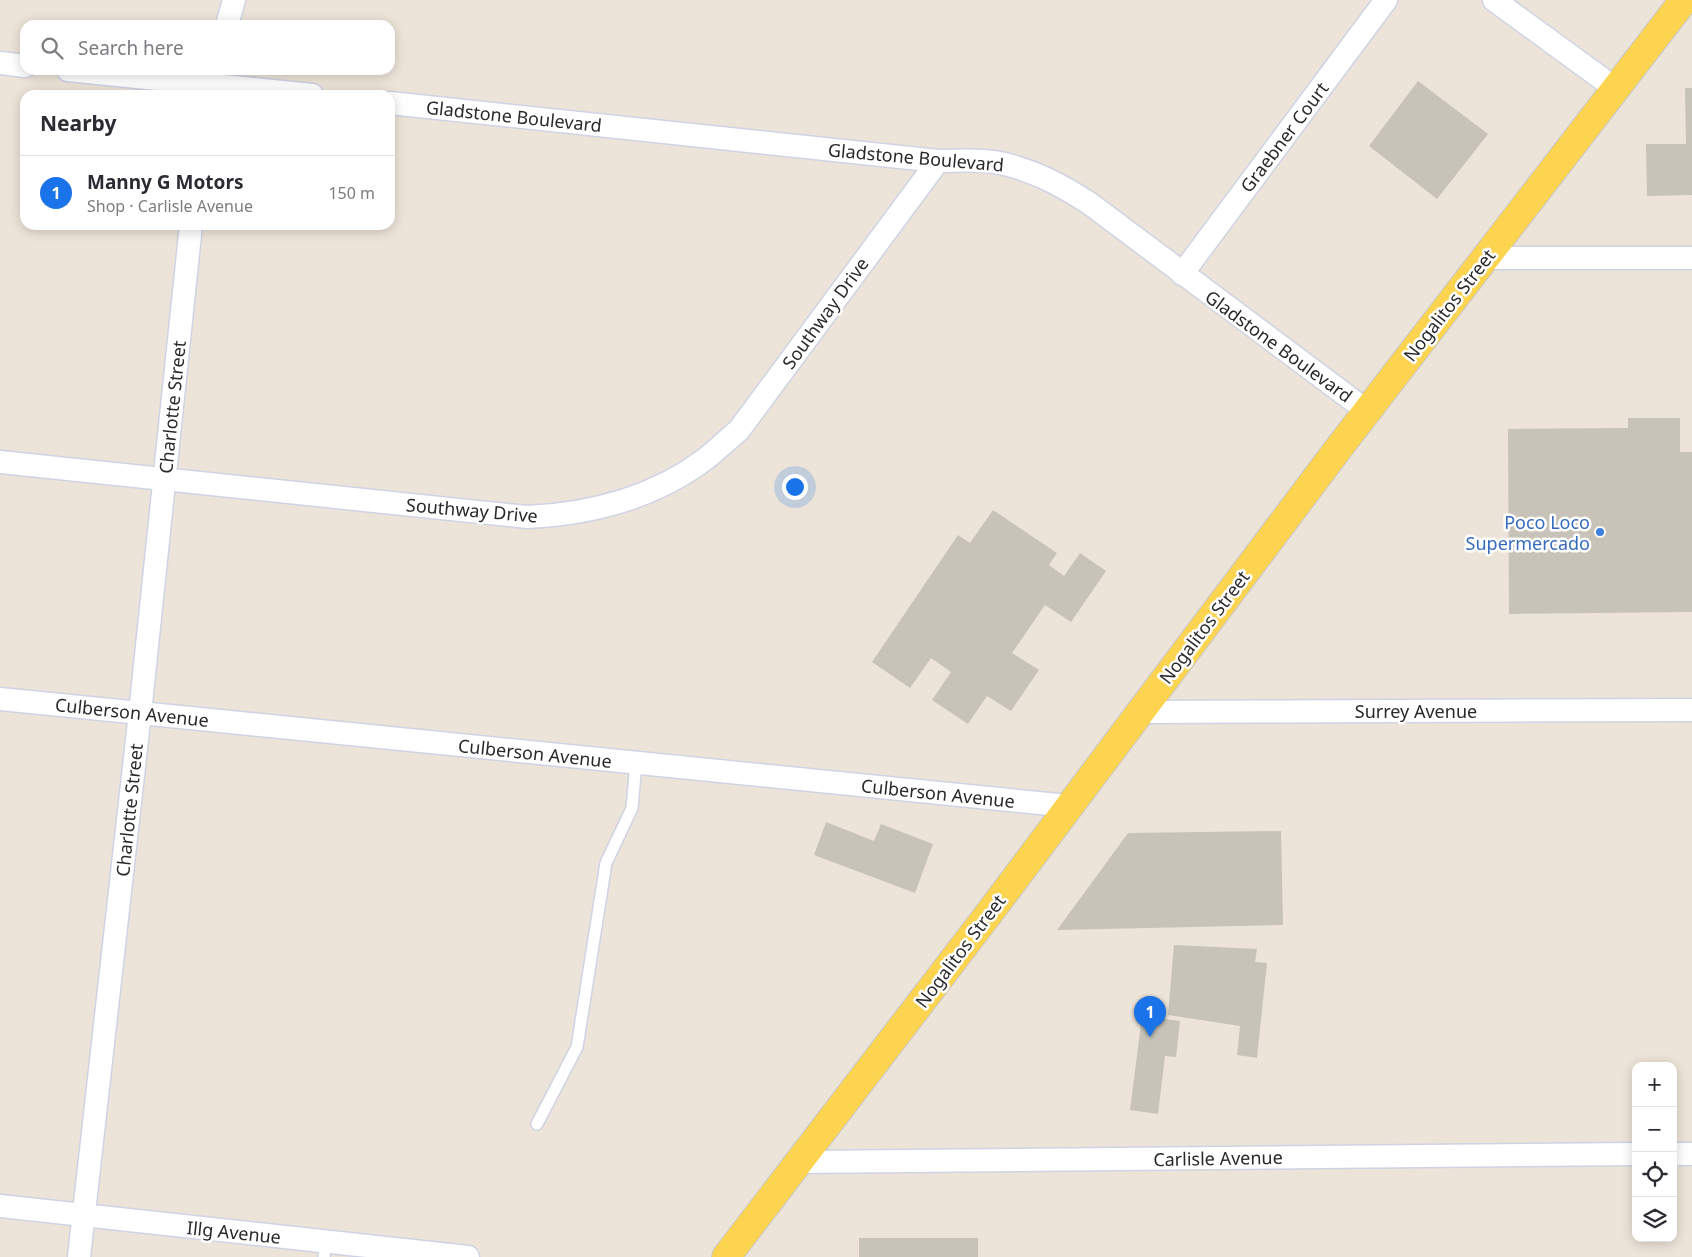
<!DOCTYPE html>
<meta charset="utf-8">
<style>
:root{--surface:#fff;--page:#f2f2f3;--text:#2b2b33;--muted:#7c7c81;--line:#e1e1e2;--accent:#1a73e8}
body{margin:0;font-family:"Noto Sans",sans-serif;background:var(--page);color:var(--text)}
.controls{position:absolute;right:15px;bottom:15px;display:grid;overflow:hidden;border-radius:10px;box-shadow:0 2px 12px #0003}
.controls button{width:45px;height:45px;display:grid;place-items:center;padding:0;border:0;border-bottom:1px solid var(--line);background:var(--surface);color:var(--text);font:25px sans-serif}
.you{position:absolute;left:794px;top:486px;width:18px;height:18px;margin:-12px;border:4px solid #fff;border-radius:50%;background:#1a73e8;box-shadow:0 0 0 8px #1a73e833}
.badge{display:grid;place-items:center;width:32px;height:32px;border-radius:50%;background:var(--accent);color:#fff;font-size:16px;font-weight:700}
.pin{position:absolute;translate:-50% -41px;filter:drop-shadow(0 1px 2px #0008)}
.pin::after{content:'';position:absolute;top:26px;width:18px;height:15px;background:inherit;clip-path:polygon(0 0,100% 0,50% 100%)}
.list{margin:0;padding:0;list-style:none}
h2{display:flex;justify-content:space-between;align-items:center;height:65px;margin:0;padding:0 20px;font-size:21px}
h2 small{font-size:16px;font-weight:400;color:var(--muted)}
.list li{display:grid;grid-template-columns:32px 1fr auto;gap:15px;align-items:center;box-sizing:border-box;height:75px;padding:0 20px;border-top:1px solid var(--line)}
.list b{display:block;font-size:19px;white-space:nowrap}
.list p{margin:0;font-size:16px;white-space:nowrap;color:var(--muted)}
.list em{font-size:16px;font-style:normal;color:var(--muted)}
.icon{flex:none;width:28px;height:28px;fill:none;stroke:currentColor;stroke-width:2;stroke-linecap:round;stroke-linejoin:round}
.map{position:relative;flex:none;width:1692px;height:1257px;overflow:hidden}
.search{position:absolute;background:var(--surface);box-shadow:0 2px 12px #0003;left:20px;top:20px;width:375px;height:55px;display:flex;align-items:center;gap:12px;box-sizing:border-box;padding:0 18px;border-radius:15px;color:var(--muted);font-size:19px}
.panel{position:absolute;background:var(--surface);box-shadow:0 2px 12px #0003;left:20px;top:90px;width:375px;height:140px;border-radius:15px}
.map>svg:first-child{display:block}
.building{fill:#c7c3b8}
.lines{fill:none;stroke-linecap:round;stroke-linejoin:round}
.lane-casing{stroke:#cfd3e4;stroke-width:14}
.street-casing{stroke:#cfd3e4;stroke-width:25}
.primary-casing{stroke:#c7c7c7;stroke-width:30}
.lane{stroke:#fff;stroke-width:11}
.street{stroke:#fff;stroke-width:22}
.primary{stroke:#fdd44f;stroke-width:28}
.shop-dot{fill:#3f7fe0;stroke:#fff;stroke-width:2}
.labels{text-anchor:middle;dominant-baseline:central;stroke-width:5;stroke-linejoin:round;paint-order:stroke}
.street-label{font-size:18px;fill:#292929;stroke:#fff}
.shop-label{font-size:18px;fill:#366cbe;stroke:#fff;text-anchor:end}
</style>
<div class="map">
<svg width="1692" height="1257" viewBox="0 0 1692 1257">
<rect width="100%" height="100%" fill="#ede4d9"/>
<path class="building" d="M1418 81 1488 134 1437 199 1369 146Z
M1685 88H1692V195L1647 196 1646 144H1686Z
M1628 418H1680V452H1692V612L1509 614 1508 429 1628 428Z
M993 510 1057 553 1049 565 1064 576 1080 553 1106 571 1071 622 1045 605 1012 653 1039 670 1011 711 987 696 968 724 932 700 951 672 931 658 910 688 872 662 958 535 970 543Z
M826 822 874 841 881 824 933 844 915 893 814 855Z
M1281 831 1283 925 1057 930 1128 833Z
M1174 945 1257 949 1255 962 1267 963 1257 1058 1237 1055 1240 1026 1168 1015Z
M1142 1016 1180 1021 1176 1057 1165 1056 1158 1114 1130 1110Z
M859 1238H978V1257H859Z"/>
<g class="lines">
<defs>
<path id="lane" d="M537 1124 577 1047 606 863 632 808 636 763
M324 1257 326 1242"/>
<path id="street" d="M1494 0 1616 89
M227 25 234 0
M0 63 25 66
M68 70 312 95
M390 103 938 161C958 161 980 159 1000 163 1033 170 1061 185 1089 203L1367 411
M1485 258H1692
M1182 274 1386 0
M0 462 527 517C590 514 653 498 704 460 716 451 727 440 739 430L938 161
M0 699 1069 806
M1140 712 1692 710
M1673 1154H1692
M799 1162 1636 1154
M0 1206 468 1257
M79 1257 140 713 191 225"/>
<path id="primary" d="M726 1257 987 916 1338 449 1684 0"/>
</defs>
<use href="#lane" class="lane-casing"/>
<use href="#street" class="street-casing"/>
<use href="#primary" class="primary-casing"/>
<use href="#lane" class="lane"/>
<use href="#street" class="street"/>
<use href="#primary" class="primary"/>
</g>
<circle class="shop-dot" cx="1600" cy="532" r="5"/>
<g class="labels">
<g class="street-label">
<text transform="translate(514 116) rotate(6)">Gladstone Boulevard</text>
<text transform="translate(1284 137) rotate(-53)">Graebner Court</text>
<text transform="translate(916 157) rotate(5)">Gladstone Boulevard</text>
<text transform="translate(1449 305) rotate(-52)">Nogalitos Street</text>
<text transform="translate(825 313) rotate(-54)">Southway Drive</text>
<text transform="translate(1279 346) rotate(36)">Gladstone Boulevard</text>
<text transform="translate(172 407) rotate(-84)">Charlotte Street</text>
<text transform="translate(472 510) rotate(5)">Southway Drive</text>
<text transform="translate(1204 627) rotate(-53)">Nogalitos Street</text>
<text x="1416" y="711">Surrey Avenue</text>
<text transform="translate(132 712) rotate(6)">Culberson Avenue</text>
<text transform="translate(535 753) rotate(6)">Culberson Avenue</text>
<text transform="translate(938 793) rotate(6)">Culberson Avenue</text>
<text transform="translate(129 810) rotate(-84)">Charlotte Street</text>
<text transform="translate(960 951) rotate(-53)">Nogalitos Street</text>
<text transform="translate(1218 1158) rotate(-1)">Carlisle Avenue</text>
<text transform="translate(234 1232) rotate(6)">Illg Avenue</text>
</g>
<g class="shop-label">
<text x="1590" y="522">Poco Loco<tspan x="1590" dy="21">Supermercado</tspan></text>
</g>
</g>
</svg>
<div class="controls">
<button>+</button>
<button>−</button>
<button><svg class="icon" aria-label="locate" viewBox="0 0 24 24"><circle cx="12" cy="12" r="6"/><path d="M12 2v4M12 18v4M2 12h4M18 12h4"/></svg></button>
<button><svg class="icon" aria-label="layers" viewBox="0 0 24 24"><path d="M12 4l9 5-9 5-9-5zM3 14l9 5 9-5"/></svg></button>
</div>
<div class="you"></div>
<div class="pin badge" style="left:1150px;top:1037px">1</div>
<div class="search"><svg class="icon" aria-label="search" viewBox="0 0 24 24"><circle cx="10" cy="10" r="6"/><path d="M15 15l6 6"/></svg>Search here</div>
<section class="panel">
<h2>Nearby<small></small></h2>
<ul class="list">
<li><span class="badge">1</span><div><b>Manny G Motors</b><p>Shop · Carlisle Avenue</p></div><em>150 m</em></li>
</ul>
</section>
</div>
